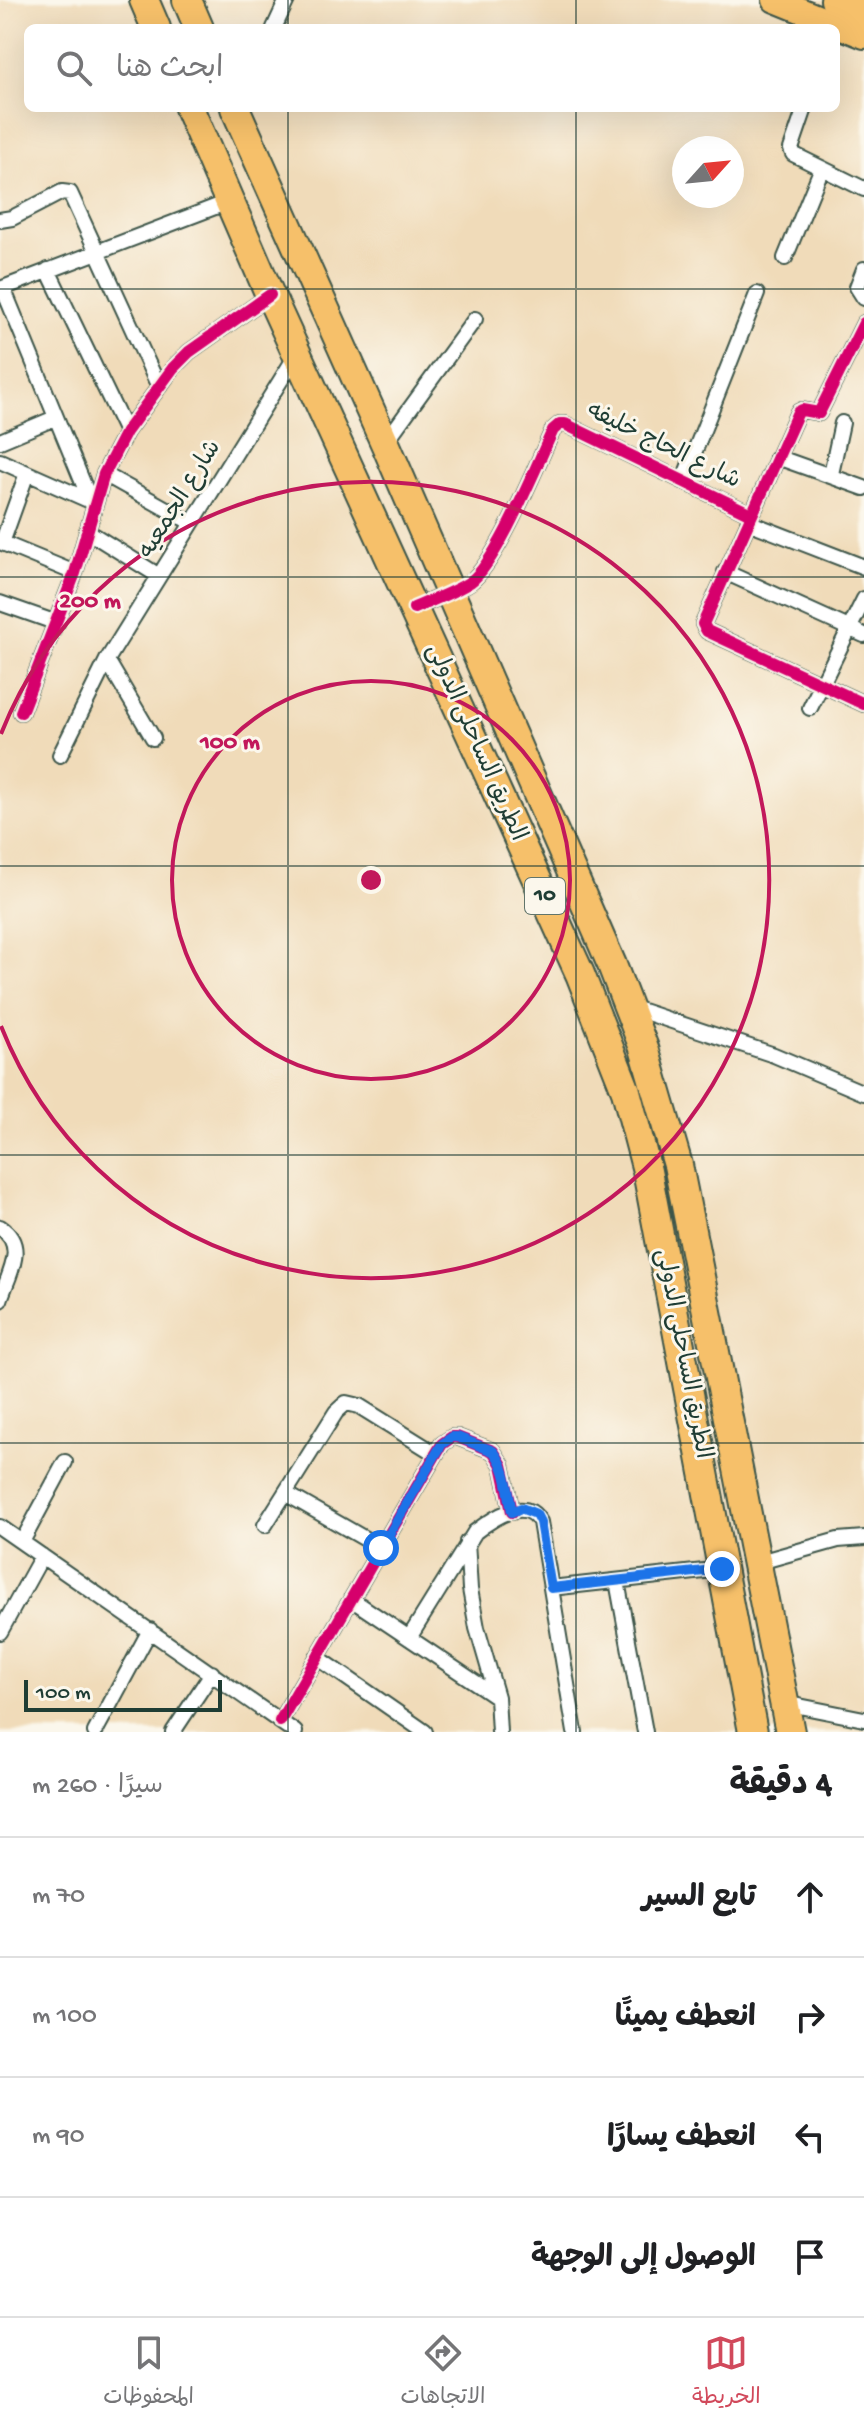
<!DOCTYPE html>
<html lang="ar">
<meta charset="utf-8">
<style>
:root{--surface:#fff;--page:#f2f2f2;--text:#202124;--muted:#757577;--line:#e0e0e0;--accent:#d1495b}
body{margin:0;font-family:"Gochi Hand","Playpen Sans Arabic",sans-serif;background:var(--page);color:var(--text);direction:rtl}
.compass{position:absolute;left:672px;top:136px;width:72px;height:72px;border-radius:50%;background:var(--surface);box-shadow:0 8px 32px #0002;rotate:63deg}
.scale{position:absolute;left:24px;bottom:20px;width:198px;box-sizing:border-box;padding-left:8px;border:4px solid #1f3d34;border-top:0;font-size:22px;line-height:28px;white-space:nowrap;color:#1f3d34;-webkit-text-stroke:6px #fbf7ec;paint-order:stroke}
.stop{position:absolute;width:24px;height:24px;margin:-18px;border:6px solid #1a73e8;border-radius:50%;background:#fff}
.stop.end{background:#1a73e8;border-color:#fff;box-shadow:0 2px 8px #0008}
.list{margin:0;padding:0;list-style:none}
h2{display:flex;justify-content:space-between;align-items:center;height:104px;margin:0;padding:0 32px;font-size:34px}
h2 small{font-size:26px;font-weight:400;color:var(--muted)}
.list li{display:grid;grid-template-columns:52px 1fr auto;gap:24px;align-items:center;box-sizing:border-box;height:120px;padding:0 32px;border-top:2px solid var(--line)}
.list b{display:block;font-size:30px;white-space:nowrap}
.list em{font-size:26px;font-style:normal;color:var(--muted)}
.icon{flex:none;width:44px;height:44px;fill:none;stroke:currentColor;stroke-width:2;stroke-linecap:round;stroke-linejoin:round}
.map{position:relative;flex:none;width:864px;height:1732px;overflow:hidden;direction:ltr}
.search{position:absolute;background:var(--surface);box-shadow:0 8px 32px #0002;left:24px;right:24px;top:24px;height:88px;display:flex;align-items:center;gap:20px;box-sizing:border-box;padding:0 28px;border-radius:12px;color:var(--muted);font-size:30px}
.sheet{height:584px;background:var(--surface)}
nav{display:flex;justify-content:space-around;align-items:center;box-sizing:border-box;height:112px;border-top:2px solid var(--line);background:var(--surface);font-size:22px;color:var(--muted)}
nav a{display:grid;justify-items:center;gap:4px}
nav .on{color:var(--accent)}
.map>svg:first-child{display:block}
.lines{fill:none;stroke-linecap:round;stroke-linejoin:round}
.street-casing{stroke:#3e5548;stroke-width:18}
.primary-casing{stroke:#3e5548;stroke-width:28}
.highway-casing{stroke:#3e5548;stroke-width:32}
.street{stroke:#fff;stroke-width:14}
.primary{stroke:#f6c06b;stroke-width:24}
.highway{stroke:#f6c06b;stroke-width:28}
.cycleway-casing{stroke:#fbf7ec;stroke-width:17}
.cycleway{stroke:#d6006c;stroke-width:12}
.route{stroke:#1a73e8;stroke-width:10}
.grid{fill:none;stroke:#1f3d34;stroke-width:2;stroke-opacity:0.55}
.ring{fill:none;stroke:#c2185b;stroke-width:4}
.labels{text-anchor:middle;dominant-baseline:central;stroke-width:6;stroke-linejoin:round;paint-order:stroke}
.shield{fill:#fbf7ec;stroke:#61756b;stroke-width:2}
.shield-label{font-size:22px;font-weight:bold;fill:#1f3d34}
.street-label{font-size:24px;fill:#1f3d34;stroke:#fbf7ec}
.centre{fill:#c2185b;stroke:#fbf7ec;stroke-width:4}
.ring-label{font-size:24px;text-anchor:middle;font-weight:bold;fill:#c2185b;stroke:#fbf7ec;stroke-width:6;stroke-linejoin:round;paint-order:stroke}
</style>
<div class="map">
<svg width="864" height="1732" viewBox="0 0 864 1732">
<rect width="100%" height="100%" fill="#fbf7ec"/>
<filter id="ink" filterUnits="userSpaceOnUse"><feTurbulence type="fractalNoise" baseFrequency=".0125" numOctaves="2"/><feDisplacementMap in="SourceGraphic" scale="16" xChannelSelector="R" yChannelSelector="G"/><feConvolveMatrix kernelMatrix="1 2 1 2 8 2 1 2 1" color-interpolation-filters="sRGB"/></filter>
<filter id="wash" filterUnits="userSpaceOnUse"><feTurbulence type="fractalNoise" baseFrequency=".006" numOctaves="4" result="noise"/><feDisplacementMap in="SourceGraphic" scale="32" xChannelSelector="R" yChannelSelector="G"/><feGaussianBlur stdDeviation="1.8" result="paint"/><feColorMatrix in="noise" values="0 0 0 0 0 0 0 0 0 0 0 0 0 0 0 0 0 1.4 0 .05"/><feComposite in="paint" operator="in"/></filter>
<g filter="url(#wash)">
<rect width="100%" height="100%" fill="#f0dbb9"/>
</g>
<g filter="url(#ink)">
<g class="lines">
<defs>
<path id="street" d="M274 28 287 0
M805 108 791 149 793 154 864 189
M0 220 12 218 62 192 70 193 159 387
M785 258 821 170
M864 269 857 287 864 298
M48 270 126 432
M864 323 819 413 802 410 798 412 703 624 707 631 864 704
M0 441 55 418
M385 443 475 319
M777 457 864 488
M0 461 95 503
M104 474 192 523
M831 474 842 423
M683 481 757 294
M90 500 3 288 228 202
M748 522 864 567
M87 531 159 576
M0 542 75 573
M2 543 27 473
M725 572 864 635
M0 603 57 623
M414 608C432 600 453 593 470 582 497 563 537 464 553 430L560 424H565L751 514
M107 660 153 738
M810 708 864 599
M21 712 75 573 104 474 126 432 173 368 189 352 270 295
M60 755 107 660 297 354
M630 1007 774 1055 864 1093
M0 1227C28 1246 9 1273 0 1300
M285 1493 381 1548
M265 1525 336 1412 346 1403 359 1406 436 1454
M0 1527 295 1732
M22 1542 65 1462
M467 1542 470 1589 477 1628 497 1697 499 1732
M756 1563 838 1540 864 1538
M617 1581 645 1732
M551 1588 722 1569
M351 1599 497 1697
M0 1632 42 1556
M409 1638 475 1532C492 1519 526 1495 540 1522L575 1732
M317 1657 425 1732
M784 1703 864 1719
M280 1721 436 1454 442 1444 452 1437H457L493 1451 502 1465 512 1512
M95 1732 150 1630
M173 1732 212 1673"/>
<path id="primary" d="M775 0 864 36"/>
<path id="highway" d="M144 0 156 28
M187 0 199 28
M835 0 864 10
M189 108 270 295 580 974 626 1091 647 1171 753 1732
M235 108 385 443 612 965 644 1048 678 1165 790 1732"/>
</defs>
<use href="#street" class="street-casing"/>
<use href="#primary" class="primary-casing"/>
<use href="#highway" class="highway-casing"/>
<use href="#street" class="street"/>
<use href="#primary" class="primary"/>
<use href="#highway" class="highway"/>
<defs>
<path id="cycleway" d="M864 323 819 413 802 410 798 412 703 624 707 631 864 704
M414 608C432 600 453 593 470 582 497 563 537 464 553 430L560 424H565L751 514
M21 712 75 573 104 474 126 432 173 368 189 352 270 295
M280 1721 436 1454 442 1444 452 1437H457L493 1451 502 1465 512 1512"/>
</defs>
<use href="#cycleway" class="cycleway-casing"/>
<use href="#cycleway" class="cycleway"/>
</g>
</g>
<g class="lines" filter="url(#ink)">
<path class="route" d="M381 1548 442 1444 452 1437H457L493 1451C507 1466 508 1492 512 1512L521 1508 536 1514 540 1522 551 1588 722 1569"/>
</g>
<path class="grid" d="M288 0V28M576 0V28M288 108V1732M576 108V1732M0 289H864M0 577H864M0 866H864M0 1155H864M0 1443H864"/>
<g class="ring">
<circle cx="371" cy="880" r="199"/>
<path d="M1 734A398 398 0 1 1 1 1026"/>
</g>
<g class="labels">
<rect class="shield" x="525" y="878" width="40" height="36" rx="6"/>
<g class="shield-label">
<text x="545" y="896">10</text>
</g>
<g class="street-label">
<text transform="translate(663 447) rotate(26)">شارع الحاج خليفه</text>
<text transform="translate(181 500) rotate(-58)">شارع الجمعيه</text>
<text transform="translate(475 743) rotate(66)">الطريق الساحلى الدولى</text>
<text transform="translate(682 1354) rotate(79)">الطريق الساحلى الدولى</text>
</g>
</g>
<circle cx="371" cy="880" r="12" class="centre"/>
<g class="ring-label">
<text x="90" y="607">200 m</text>
<text x="230" y="748">100 m</text>
</g>
</svg>
<svg class="compass" viewBox="-18 -18 36 36"><path d="M0-13l5 13h-10z" fill="#e53935"/><path d="M0 13l5-13h-10z" fill="#757577"/></svg>
<div class="scale">100 m</div>
<div class="stop" style="left:381px;top:1548px"></div>
<div class="stop end" style="left:722px;top:1569px"></div>
<div class="search"><svg class="icon" aria-label="search" viewBox="0 0 24 24"><circle cx="10" cy="10" r="6"/><path d="M15 15l6 6"/></svg>ابحث هنا</div>
</div>
<section class="sheet">
<h2>4 دقيقة<small>سيرًا · 260 m</small></h2>
<ul class="list">
<li><svg class="icon" aria-label="ahead" viewBox="0 0 24 24"><path d="M12 20V5M6 11l6-6 6 6"/></svg><div><b>تابع السير</b></div><em>70 m</em></li>
<li><svg class="icon" aria-label="right" viewBox="0 0 24 24"><path d="M7 20v-9h11M14 6l5 5-5 5"/></svg><div><b>انعطف يمينًا</b></div><em>100 m</em></li>
<li><svg class="icon" aria-label="left" viewBox="0 0 24 24"><path d="M17 20v-9H6M10 6l-5 5 5 5"/></svg><div><b>انعطف يسارًا</b></div><em>90 m</em></li>
<li><svg class="icon" aria-label="arrive" viewBox="0 0 24 24"><path d="M6 21V4h12l-3 4 3 4H6"/></svg><div><b>الوصول إلى الوجهة</b></div></li>
</ul>
</section>
<nav>
<a class="on"><svg class="icon" aria-label="map" viewBox="0 0 24 24"><path d="M3 6l6-2 6 2 6-2v14l-6 2-6-2-6 2zM9 4v14M15 6v14"/></svg>الخريطة</a>
<a><svg class="icon" aria-label="directions" viewBox="0 0 24 24"><path d="M12 3l9 9-9 9-9-9zM9 14v-3h6M13 9l2 2-2 2"/></svg>الاتجاهات</a>
<a><svg class="icon" aria-label="saved" viewBox="0 0 24 24"><path d="M7 4h10v16l-5-4-5 4z"/></svg>المحفوظات</a>
</nav>
